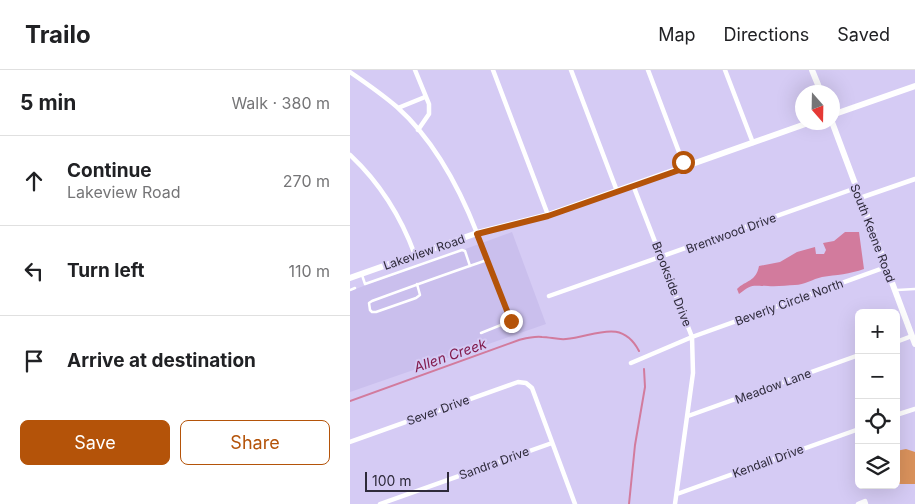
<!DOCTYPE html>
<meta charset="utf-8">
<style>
:root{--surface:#fff;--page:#f6f6f6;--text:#202124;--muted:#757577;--line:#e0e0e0;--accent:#b45309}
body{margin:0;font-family:Inter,sans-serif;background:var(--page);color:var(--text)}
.controls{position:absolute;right:15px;bottom:15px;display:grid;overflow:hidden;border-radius:8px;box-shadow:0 5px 20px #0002}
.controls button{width:45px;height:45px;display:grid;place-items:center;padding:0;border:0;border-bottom:1px solid var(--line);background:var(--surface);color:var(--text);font:25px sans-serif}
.compass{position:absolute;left:445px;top:15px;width:45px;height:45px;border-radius:50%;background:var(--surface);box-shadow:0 5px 20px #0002;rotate:160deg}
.scale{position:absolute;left:15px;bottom:12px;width:84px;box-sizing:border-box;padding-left:5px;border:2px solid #2e2a3a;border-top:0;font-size:14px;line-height:18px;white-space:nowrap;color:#2e2a3a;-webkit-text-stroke:4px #d5cbf4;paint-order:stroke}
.stop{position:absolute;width:15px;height:15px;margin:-11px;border:4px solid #b45309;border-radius:50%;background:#fff}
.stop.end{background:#b45309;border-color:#fff;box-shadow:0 1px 5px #0008}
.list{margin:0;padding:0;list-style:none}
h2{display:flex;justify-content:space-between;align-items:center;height:65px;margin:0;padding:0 20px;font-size:21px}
h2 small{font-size:16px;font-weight:400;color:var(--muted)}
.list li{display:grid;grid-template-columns:32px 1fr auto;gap:15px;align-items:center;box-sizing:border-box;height:90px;padding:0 20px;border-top:1px solid var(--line)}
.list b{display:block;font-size:19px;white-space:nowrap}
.list p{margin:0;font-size:16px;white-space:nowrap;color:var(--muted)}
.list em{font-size:16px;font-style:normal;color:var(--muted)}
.actions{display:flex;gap:10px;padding:15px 20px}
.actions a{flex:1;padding:11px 0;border:1px solid var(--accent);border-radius:8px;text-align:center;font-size:18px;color:var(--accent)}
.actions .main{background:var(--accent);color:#fff}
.icon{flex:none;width:28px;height:28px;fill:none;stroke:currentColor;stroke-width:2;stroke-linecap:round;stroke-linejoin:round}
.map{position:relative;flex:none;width:565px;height:434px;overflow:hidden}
header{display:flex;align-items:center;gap:30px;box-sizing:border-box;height:70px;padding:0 25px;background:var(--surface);border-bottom:1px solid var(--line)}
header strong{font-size:24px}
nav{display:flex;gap:28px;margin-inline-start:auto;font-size:18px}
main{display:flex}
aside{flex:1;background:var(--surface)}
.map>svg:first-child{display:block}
.built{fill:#cabfed}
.green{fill:#da925c}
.water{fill:#d27b9d}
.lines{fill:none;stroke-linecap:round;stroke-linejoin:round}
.stream{stroke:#d27b9d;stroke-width:2}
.lane{stroke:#fff;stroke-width:2.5}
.street{stroke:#fff;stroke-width:4.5}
.secondary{stroke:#fff;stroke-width:6}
.route{stroke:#b45309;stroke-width:6}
.labels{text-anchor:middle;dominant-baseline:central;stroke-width:4;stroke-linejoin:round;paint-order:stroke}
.street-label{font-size:12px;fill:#2e2a3a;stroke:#d5cbf4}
.water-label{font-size:14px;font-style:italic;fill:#811a4c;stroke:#d5cbf4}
</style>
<header>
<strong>Trailo</strong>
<nav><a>Map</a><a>Directions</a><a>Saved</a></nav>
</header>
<main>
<aside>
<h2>5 min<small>Walk · 380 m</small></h2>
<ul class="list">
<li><svg class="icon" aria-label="ahead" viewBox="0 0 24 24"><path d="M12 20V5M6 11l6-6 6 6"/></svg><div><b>Continue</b><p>Lakeview Road</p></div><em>270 m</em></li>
<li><svg class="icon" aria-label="left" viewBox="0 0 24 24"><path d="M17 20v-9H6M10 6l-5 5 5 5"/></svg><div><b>Turn left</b></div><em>110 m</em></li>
<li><svg class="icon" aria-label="arrive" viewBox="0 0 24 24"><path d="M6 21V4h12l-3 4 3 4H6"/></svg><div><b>Arrive at destination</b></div></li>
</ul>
<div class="actions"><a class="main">Save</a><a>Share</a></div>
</aside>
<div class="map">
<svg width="565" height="434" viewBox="0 0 565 434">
<rect width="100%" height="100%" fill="#d5cbf4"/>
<path class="built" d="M162 162 196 254 0 322V221Z"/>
<path class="green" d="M556 379 565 382V414H548L546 411V381Z"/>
<path class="water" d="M495 162H509L514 199C500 204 486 205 472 207 463 209 454 215 445 215 437 215 427 217 418 216 402 216 403 213 389 224L387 219C396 210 406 212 409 196L430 192 447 182 465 177 466 184H474L476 180 473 173 484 171Z"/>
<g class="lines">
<path class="stream" d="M0 331 169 270C177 268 184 266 192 267 200 267 208 270 216 269 244 267 271 247 289 281
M279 434 285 375 295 317 294 299"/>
<path class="lane" d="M12 205 15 214 112 180 115 181 120 196
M67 214 70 225 66 228 26 242H22L20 240 19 233 22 231C60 217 99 203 137 190L128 165
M0 220 5 218
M547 220 565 219
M131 263 161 251 137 190"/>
<path class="street" d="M65 0 79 34V44L68 60
M143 0 198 145
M221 0 267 121
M298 0 335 98
M375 0 403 73
M0 2C16 13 32 24 47 37 85 71 109 117 127 163
M48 38 75 27
M0 85C30 113 51 147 65 185
M283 115 342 267 343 303 325 434
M510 128 565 109
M199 226 506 118
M546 272 562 266
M281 293 342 267 536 197
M546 345 565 339
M338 346 509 285
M0 372 168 312 176 313 182 318 225 434
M327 424 509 359
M30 434 202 373
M508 434 515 431 516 434"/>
<path class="secondary" d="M462 0 471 22
M482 45 565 16
M482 52 565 274
M0 208 127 163 198 145 461 52"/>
</g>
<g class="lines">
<path class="route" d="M161 251 127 164 198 146 335 98 333 92"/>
</g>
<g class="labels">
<g class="street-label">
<text transform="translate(381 163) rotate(-20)">Brentwood Drive</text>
<text transform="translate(523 163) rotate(69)">South Keene Road</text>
<text transform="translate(74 182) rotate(-19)">Lakeview Road</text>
<text transform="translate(322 214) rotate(69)">Brookside Drive</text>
<text transform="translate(439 232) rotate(-20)">Beverly Circle North</text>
<text transform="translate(423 316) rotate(-20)">Meadow Lane</text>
<text transform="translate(88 340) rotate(-20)">Sever Drive</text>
<text transform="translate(418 391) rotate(-20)">Kendall Drive</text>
<text transform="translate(144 393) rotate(-20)">Sandra Drive</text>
</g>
<g class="water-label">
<text transform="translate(100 285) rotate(-19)">Allen Creek</text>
</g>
</g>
</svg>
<div class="controls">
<button>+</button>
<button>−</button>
<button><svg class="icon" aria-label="locate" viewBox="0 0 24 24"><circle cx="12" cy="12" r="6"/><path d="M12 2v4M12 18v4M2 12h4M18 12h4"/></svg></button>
<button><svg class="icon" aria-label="layers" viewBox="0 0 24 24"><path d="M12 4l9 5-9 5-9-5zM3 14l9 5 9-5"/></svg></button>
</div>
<svg class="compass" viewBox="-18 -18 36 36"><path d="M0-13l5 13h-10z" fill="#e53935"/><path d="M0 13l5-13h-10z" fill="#757577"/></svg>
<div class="scale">100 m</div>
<div class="stop" style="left:333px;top:92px"></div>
<div class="stop end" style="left:161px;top:251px"></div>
</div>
</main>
